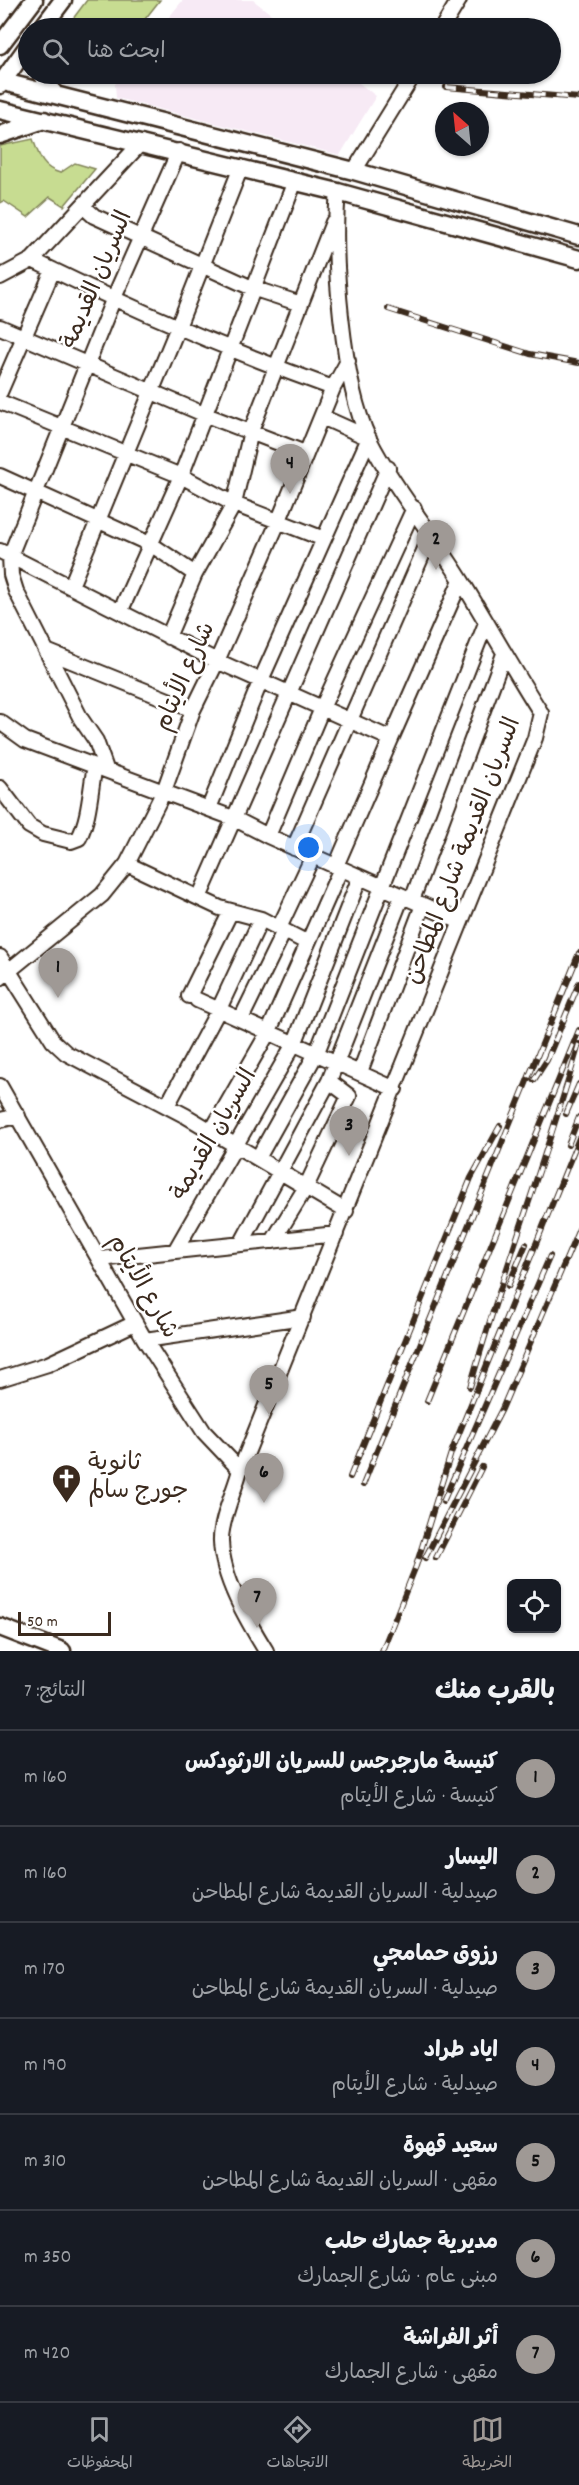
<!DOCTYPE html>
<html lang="ar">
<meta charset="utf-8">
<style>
:root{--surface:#171b24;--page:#20242c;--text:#f1f3f6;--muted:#9ea1a6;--line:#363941;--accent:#9f9995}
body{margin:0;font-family:Dekko,"Playpen Sans Arabic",sans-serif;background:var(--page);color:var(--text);direction:rtl}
.controls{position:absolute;right:18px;bottom:18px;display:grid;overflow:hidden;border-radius:9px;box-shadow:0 2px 4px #0004}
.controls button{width:54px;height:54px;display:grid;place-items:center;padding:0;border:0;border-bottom:2px solid var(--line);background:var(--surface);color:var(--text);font:30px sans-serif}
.compass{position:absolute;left:435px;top:102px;width:54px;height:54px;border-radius:50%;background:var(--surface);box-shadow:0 2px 4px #0004;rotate:333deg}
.scale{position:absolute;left:18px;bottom:15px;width:93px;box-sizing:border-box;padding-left:6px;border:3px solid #3b2a1e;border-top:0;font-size:16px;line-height:21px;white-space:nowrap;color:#3b2a1e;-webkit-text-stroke:4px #fff;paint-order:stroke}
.you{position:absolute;left:309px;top:848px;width:21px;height:21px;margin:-15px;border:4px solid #fff;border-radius:50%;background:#1a73e8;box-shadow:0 0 0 9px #1a73e833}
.badge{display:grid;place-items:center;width:39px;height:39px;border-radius:50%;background:var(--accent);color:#111;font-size:20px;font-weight:700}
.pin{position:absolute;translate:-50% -50px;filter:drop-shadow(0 2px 3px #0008)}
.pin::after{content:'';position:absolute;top:32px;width:21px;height:18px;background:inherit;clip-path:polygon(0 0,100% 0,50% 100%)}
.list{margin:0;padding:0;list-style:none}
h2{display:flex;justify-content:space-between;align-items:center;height:78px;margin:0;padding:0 24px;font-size:26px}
h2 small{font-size:20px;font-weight:400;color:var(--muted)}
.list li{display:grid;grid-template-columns:39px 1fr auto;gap:18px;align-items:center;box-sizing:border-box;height:96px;padding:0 24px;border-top:2px solid var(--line)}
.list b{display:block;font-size:22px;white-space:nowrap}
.list p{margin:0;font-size:20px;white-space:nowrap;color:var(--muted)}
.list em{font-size:20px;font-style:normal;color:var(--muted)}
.icon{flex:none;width:33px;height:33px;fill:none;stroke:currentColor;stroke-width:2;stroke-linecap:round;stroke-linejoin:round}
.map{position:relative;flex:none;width:579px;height:1651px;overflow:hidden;direction:ltr}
.search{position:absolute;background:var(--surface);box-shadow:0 2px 4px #0004;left:18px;right:18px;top:18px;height:66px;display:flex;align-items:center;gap:15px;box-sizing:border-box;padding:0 21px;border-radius:33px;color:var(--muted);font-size:22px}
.sheet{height:750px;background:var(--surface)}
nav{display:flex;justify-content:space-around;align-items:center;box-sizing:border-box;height:84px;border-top:2px solid var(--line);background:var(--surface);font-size:16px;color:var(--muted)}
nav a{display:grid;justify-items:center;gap:3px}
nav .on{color:var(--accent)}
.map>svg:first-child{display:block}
.built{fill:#f7eaf5}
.green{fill:#c7dc91;stroke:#818358;stroke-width:1.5}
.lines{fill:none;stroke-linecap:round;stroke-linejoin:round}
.minor-casing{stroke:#3b2a1e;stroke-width:18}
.major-casing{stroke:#3b2a1e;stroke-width:21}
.minor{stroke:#fff;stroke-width:14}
.major{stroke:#fff;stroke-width:16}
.rail-casing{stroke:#3b2a1e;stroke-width:6}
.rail{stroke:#fff;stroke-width:4;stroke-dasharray:11;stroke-linecap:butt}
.labels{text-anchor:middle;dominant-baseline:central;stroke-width:5;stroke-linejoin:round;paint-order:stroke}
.street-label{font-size:24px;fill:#3b2a1e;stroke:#fff}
.poi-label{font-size:24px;fill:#3b2a1e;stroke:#fff;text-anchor:start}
</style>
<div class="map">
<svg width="579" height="1651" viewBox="0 0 579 1651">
<rect width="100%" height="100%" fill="#fff"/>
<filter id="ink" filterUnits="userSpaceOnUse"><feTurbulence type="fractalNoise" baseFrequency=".0167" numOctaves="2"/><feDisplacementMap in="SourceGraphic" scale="12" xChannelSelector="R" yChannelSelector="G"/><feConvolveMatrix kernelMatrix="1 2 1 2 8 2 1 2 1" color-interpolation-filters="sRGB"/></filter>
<g filter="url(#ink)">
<path class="built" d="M183 0H253L289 28H160Z
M124 74H347L376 96 340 155 116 98 115 84Z"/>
<path class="green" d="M87 0H160L138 28H66Z
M33 139C39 156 42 168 60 173L75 163 95 169 64 206 50 197 28 217 4 201 0 203V146Z"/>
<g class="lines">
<defs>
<path id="minor" d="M442 28 459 0
M354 171 414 74
M83 206 94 216 252 288 301 304
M32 260C130 308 230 351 333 388
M0 277 32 260 141 143
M0 327 206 415 305 453
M0 392 53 270
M0 402 181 476 234 504 324 539
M0 476 152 545 195 574
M0 551 217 661 391 739 461 580
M71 586 178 327 241 167
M121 610 181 476 295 181
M168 637 195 574 234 504 251 431 333 222
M49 652 193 710
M0 722 25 740 233 818 268 836 461 922
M106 769 96 741 81 719 16 591 11 575 10 556 113 300 179 151
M0 788 29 826 43 834 71 841 79 838C90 816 90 790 95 766
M209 808 261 680 369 438 322 417
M268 836 323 706 414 508
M294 848 431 535
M127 864 220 908 261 919 308 943
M336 866 391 739
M199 898 388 468
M412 900 504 654
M279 928 313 856
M0 957 53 1041 66 1053 186 1116 346 1211
M0 978 102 895 127 864 164 791 193 710 217 661 279 520 333 388 348 361
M189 996 231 911
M197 1000 395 1089
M241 1019 284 931
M360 1072 423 905
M0 1086 145 1340 204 1432 240 1470
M167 1106 219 1009 261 919
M0 1120 18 1116
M211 1132 269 1031 341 868
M258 1158 317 1052 486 623
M273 1241 306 1187 349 1096 329 1081
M241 1244 329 1081 402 896
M175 1251 295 1042 360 877
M100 1259 336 1234
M145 1340 303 1317
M0 1379 48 1364 135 1323
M266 1651C247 1620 222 1578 221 1541 220 1522 235 1489 240 1470L535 738 541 713C513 669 488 624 461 580 432 533 394 488 369 439 342 383 332 254 338 192"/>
<path id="major" d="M42 28 63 0
M0 45 34 0
M42 74 55 95
M0 81 354 171 579 236
M0 85 28 46
M0 110 338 192 579 259
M0 135 44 120
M0 1627 62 1651"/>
</defs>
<use href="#minor" class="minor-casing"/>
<use href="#major" class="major-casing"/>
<use href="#minor" class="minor"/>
<use href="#major" class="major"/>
<defs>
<path id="rail" d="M446 87 579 98
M388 309 530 354 579 363
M534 1080 547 1060 579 983
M566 1114 579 1084
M568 1145 579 1117
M508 1286 526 1244
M470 1387C503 1271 546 1159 579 1044
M427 1401 579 1030
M350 1477 471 1178 500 1126
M363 1485 579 953
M443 1502 550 1256
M425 1558 502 1409 579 1229
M436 1558 482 1467
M382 1651 416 1566 451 1453 579 1138"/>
</defs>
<use href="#rail" class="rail-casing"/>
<use href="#rail" class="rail"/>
</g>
</g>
<defs>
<symbol id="church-pin" viewBox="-11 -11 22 30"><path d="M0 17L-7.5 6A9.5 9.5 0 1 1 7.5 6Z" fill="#3b2a1e" stroke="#fff"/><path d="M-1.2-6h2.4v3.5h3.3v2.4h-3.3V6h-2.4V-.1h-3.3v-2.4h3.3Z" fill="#fff"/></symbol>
</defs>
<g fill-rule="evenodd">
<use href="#church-pin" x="50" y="1462" width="33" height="45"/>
</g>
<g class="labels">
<g class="street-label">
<text transform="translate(98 280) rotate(-67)">السريان القديمة</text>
<text transform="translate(186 677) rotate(-66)">شارع الأيتام</text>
<text transform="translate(464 851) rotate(-69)">السريان القديمة شارع المطاحن</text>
<text transform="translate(215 1135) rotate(-60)">السريان القديمة</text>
<text transform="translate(142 1287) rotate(60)">شارع الأيتام</text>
</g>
<g class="poi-label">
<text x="88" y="1464">ثانوية<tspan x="88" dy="28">جورج سالم</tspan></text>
</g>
</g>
</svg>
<div class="controls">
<button><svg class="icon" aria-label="locate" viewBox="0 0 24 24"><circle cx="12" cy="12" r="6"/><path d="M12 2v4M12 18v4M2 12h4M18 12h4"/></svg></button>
</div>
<svg class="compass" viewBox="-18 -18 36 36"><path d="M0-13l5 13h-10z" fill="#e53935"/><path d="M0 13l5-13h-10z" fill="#9ea1a6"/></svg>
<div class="scale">50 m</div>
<div class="you"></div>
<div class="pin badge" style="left:58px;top:998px">1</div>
<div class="pin badge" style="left:436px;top:570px">2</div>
<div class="pin badge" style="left:349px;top:1156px">3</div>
<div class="pin badge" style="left:290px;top:494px">4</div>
<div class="pin badge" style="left:269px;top:1415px">5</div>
<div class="pin badge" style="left:264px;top:1503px">6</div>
<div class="pin badge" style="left:257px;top:1628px">7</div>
<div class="search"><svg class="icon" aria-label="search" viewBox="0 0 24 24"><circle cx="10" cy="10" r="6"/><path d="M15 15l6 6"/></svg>ابحث هنا</div>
</div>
<section class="sheet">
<h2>بالقرب منك<small>النتائج: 7</small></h2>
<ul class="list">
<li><span class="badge">1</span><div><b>كنيسة مارجرجس للسريان الارثودكس</b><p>كنيسة · شارع الأيتام</p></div><em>160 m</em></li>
<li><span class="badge">2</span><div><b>اليسار</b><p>صيدلية · السريان القديمة شارع المطاحن</p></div><em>160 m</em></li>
<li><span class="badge">3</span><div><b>رزوق حمامجي</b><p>صيدلية · السريان القديمة شارع المطاحن</p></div><em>170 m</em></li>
<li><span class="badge">4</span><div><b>اياد طراد</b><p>صيدلية · شارع الأيتام</p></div><em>190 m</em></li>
<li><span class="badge">5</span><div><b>سعيد قهوة</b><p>مقهى · السريان القديمة شارع المطاحن</p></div><em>310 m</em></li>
<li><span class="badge">6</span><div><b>مديرية جمارك حلب</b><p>مبنى عام · شارع الجمارك</p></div><em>350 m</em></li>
<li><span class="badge">7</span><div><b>أثر الفراشة</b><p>مقهى · شارع الجمارك</p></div><em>420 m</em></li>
</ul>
</section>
<nav>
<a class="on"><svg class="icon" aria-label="map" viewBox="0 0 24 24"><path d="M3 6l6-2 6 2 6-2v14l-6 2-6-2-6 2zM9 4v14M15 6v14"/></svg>الخريطة</a>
<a><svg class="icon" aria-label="directions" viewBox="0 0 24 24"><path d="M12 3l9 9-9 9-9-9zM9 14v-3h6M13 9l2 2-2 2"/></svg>الاتجاهات</a>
<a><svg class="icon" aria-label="saved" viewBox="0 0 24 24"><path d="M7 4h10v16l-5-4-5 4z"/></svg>المحفوظات</a>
</nav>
